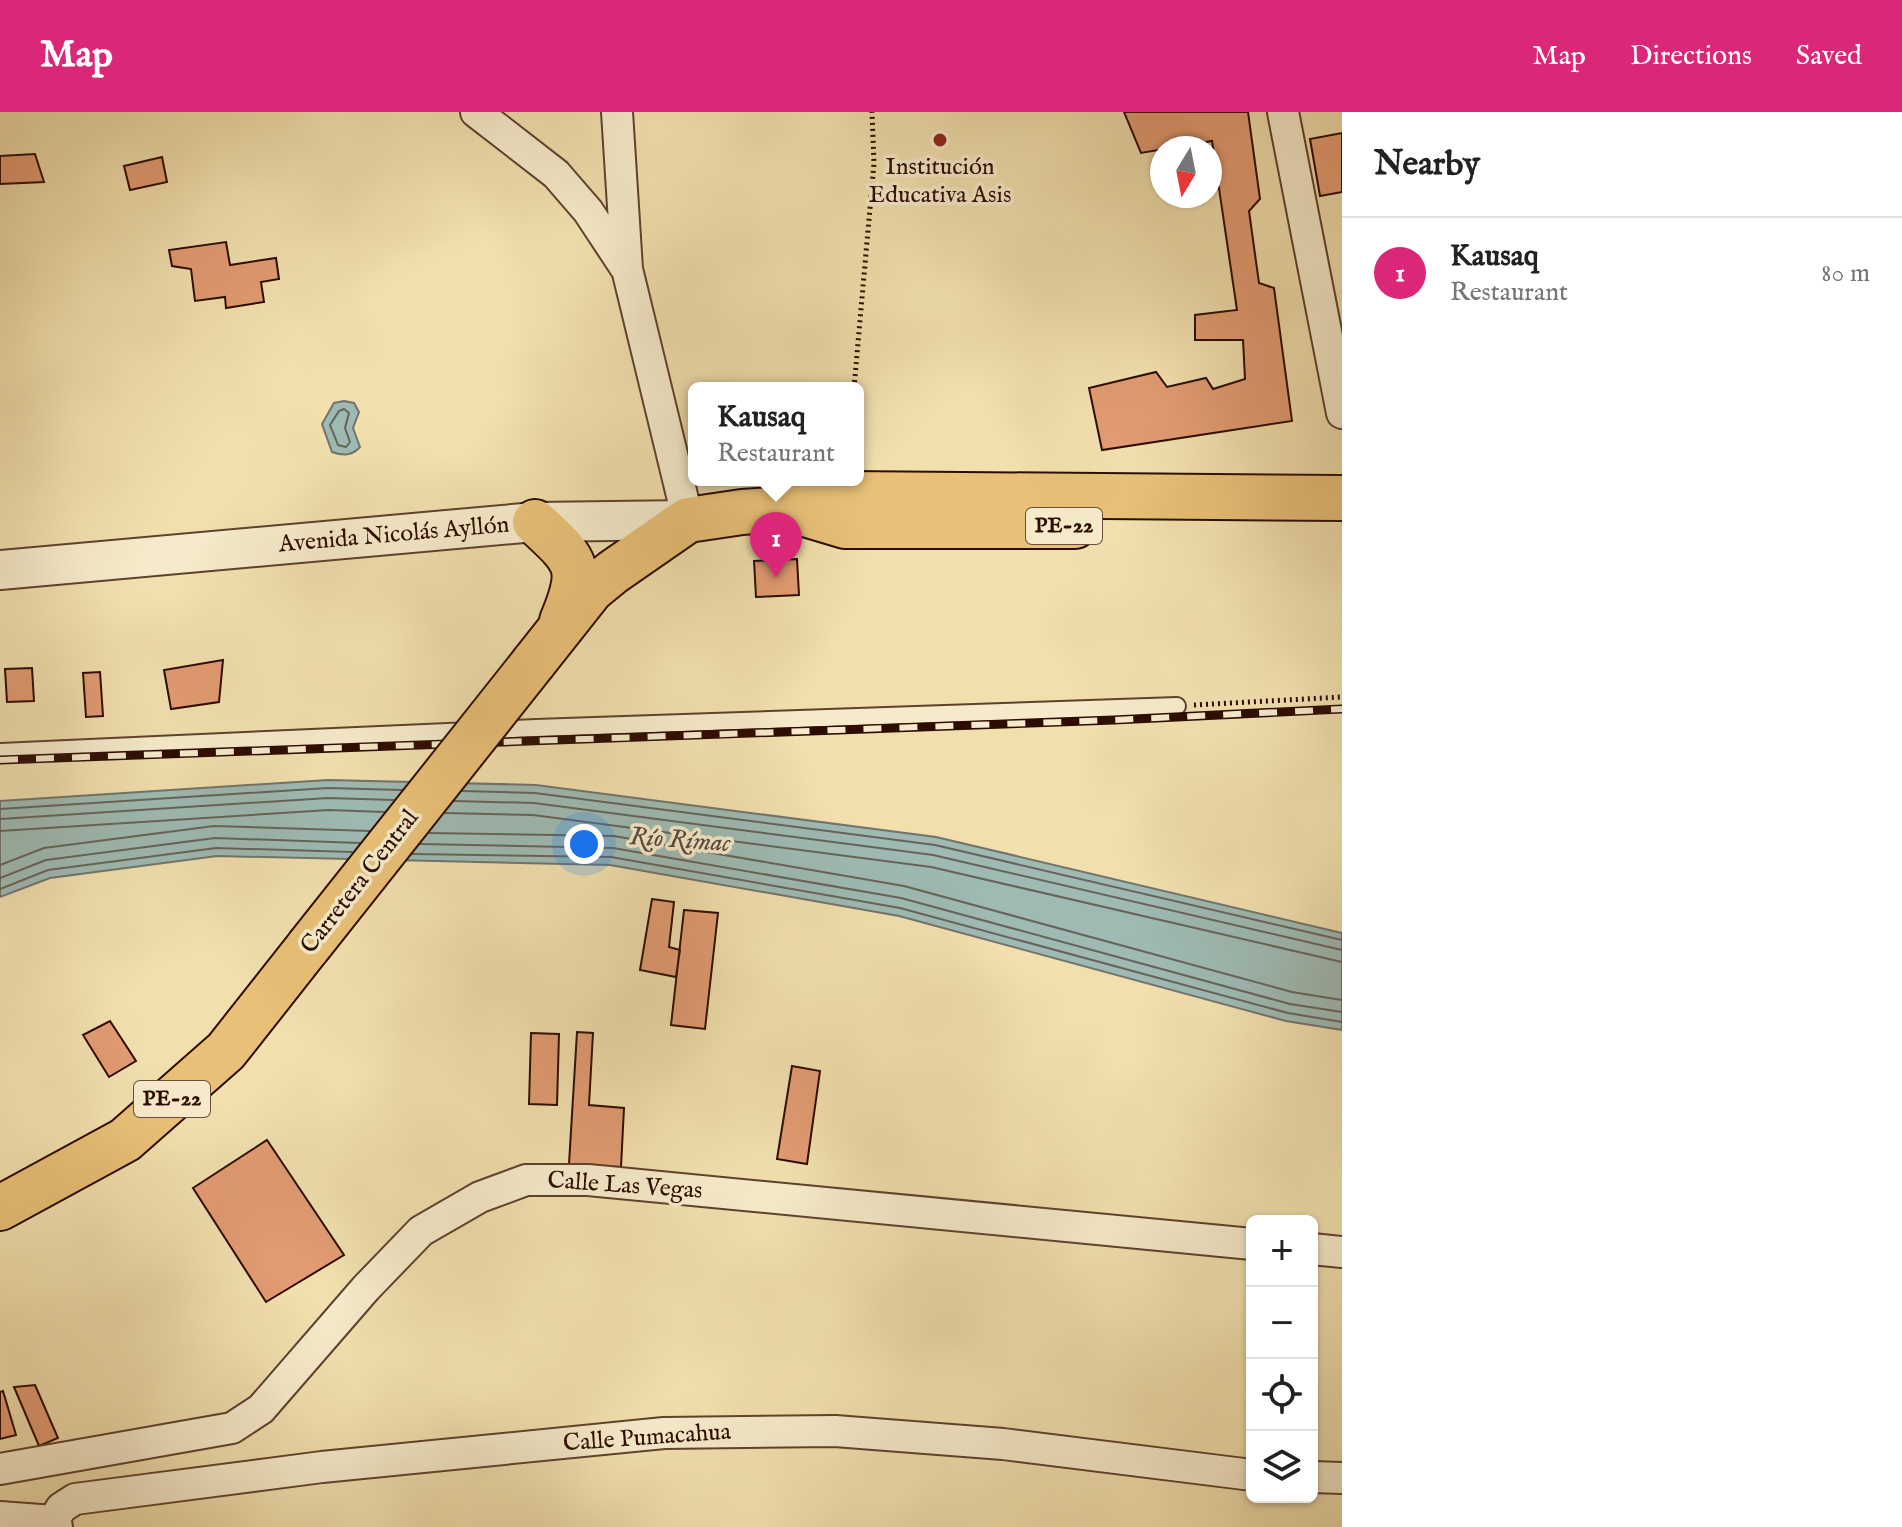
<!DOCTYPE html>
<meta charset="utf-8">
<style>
:root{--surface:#fff;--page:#f6f6f6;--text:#222;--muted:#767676;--line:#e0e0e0;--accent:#db2777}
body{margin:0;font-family:"IM FELL English",serif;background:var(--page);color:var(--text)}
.controls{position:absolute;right:24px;bottom:24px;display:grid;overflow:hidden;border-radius:12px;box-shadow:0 2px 6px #0004}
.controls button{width:72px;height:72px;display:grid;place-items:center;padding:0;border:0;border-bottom:2px solid var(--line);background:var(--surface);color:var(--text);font:40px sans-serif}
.compass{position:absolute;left:1150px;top:24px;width:72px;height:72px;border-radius:50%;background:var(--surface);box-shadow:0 2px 6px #0004;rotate:190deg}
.you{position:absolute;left:584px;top:732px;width:28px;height:28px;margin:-20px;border:6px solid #fff;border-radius:50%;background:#1a73e8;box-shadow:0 0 0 12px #1a73e833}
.badge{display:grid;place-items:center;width:52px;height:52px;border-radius:50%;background:var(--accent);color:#fff;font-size:26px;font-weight:700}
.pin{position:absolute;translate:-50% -66px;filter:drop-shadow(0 2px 4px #0008)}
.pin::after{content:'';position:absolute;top:42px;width:28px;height:24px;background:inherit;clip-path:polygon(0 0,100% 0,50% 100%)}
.popup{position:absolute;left:688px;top:270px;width:176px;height:104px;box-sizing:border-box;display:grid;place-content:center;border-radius:12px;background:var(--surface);filter:drop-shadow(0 2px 6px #0005);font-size:26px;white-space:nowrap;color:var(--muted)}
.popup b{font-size:30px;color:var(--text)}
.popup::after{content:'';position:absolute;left:50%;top:100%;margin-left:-16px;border:16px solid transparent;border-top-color:var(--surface)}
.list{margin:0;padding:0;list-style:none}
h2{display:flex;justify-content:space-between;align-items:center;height:104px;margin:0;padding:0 32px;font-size:34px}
h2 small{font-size:26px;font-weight:400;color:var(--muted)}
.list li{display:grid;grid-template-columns:52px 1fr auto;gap:24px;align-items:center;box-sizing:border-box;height:112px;padding:0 32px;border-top:2px solid var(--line)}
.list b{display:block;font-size:30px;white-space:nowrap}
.list p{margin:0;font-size:26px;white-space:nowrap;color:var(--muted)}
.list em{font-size:26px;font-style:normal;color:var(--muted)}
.icon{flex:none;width:44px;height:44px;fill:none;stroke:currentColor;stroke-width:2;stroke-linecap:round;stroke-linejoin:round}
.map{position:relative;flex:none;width:1342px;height:1415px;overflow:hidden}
header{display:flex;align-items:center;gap:48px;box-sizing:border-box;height:112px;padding:0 40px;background:var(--accent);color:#fff}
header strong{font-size:38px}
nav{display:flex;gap:44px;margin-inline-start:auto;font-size:28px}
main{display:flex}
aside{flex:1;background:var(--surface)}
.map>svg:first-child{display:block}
.water{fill:#9ebab3;stroke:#71746c;stroke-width:2}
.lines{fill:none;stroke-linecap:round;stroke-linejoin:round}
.shore{stroke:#66635a;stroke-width:2}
.building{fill:#e29b72;stroke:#2d0c02;stroke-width:2}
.service-casing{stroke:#5e412d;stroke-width:20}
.minor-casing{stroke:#5e412d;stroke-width:34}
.tertiary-casing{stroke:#5e412d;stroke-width:42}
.trunk-casing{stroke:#2d0c02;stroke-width:48}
.path{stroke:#2d0c02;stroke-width:5;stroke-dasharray:2 4;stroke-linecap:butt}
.service{stroke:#f6eaca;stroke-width:16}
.minor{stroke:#f6eaca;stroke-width:30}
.tertiary{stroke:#f6eaca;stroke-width:38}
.trunk{stroke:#e8c077;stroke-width:44}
.rail-casing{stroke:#2d0c02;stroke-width:9}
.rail{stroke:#f6eaca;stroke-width:6;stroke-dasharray:18;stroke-linecap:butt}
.trunk-bridge-casing{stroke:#2d0c02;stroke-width:48;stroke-linecap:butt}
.trunk-bridge{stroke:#e8c077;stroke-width:44}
.poi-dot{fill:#8f2418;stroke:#f6eaca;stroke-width:3}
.labels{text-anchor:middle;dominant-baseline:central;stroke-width:7;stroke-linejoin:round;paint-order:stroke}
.shield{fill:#f6eaca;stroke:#694f3e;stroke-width:2}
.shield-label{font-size:22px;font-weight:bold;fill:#2d0c02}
.poi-label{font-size:24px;fill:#2d0c02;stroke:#f6eaca}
.street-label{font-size:24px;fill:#2d0c02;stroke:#f6eaca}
.water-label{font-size:26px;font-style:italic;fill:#554940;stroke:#f6eaca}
</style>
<header>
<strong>Map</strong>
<nav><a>Map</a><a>Directions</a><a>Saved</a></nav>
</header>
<main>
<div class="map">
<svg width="1342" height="1415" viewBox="0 0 1342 1415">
<rect width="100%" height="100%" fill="#f1dfae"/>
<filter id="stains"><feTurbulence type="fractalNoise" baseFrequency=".0025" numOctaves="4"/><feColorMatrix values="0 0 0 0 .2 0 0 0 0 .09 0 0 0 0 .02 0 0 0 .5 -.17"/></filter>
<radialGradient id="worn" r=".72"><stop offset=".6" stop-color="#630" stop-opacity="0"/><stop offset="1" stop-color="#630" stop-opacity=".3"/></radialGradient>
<path class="water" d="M344 289 354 291 359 300 353 316 360 335C352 344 343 344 332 340L322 312 334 291Z
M328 668 536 673 936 725 1342 821V918L1286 909 899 804 610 753 217 744 50 766 0 785V689Z"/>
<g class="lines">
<path class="shore" d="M344 297 349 301 345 316 350 330 346 335 338 333 330 313 339 299Z
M462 679 535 681 935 733 1342 828
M454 689 534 691 933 743 1342 838
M0 697 328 676 402 678
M445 701 533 703 931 755 1342 850
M0 707 328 686 394 688
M0 719 329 698 385 700
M429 721 614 724 904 774 1292 880 1342 888
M420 732 613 736 901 786 1290 892 1342 900
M412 742 611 745 900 796 1288 901 1342 910
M0 753 44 736 214 714 370 719
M0 766 46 748 215 726 360 731
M0 777 48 758 216 736 352 740"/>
</g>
<path class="building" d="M1124 0H1248L1260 87 1249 99 1259 171 1274 176 1292 309 1102 338 1089 276 1156 260 1167 275 1206 266 1213 277 1245 267 1243 228H1195V203L1237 198 1212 29 1141 41Z
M1342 21V80L1320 84 1310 27Z
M35 42 44 70 0 72V44Z
M162 45 167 70 130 78 124 54Z
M226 130 230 153 276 146 279 167 261 170 264 190 226 196 225 185 195 189 191 157 172 154 169 138Z
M797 447 799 483 756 485 754 449Z
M223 548 219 590 171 597 164 558Z
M32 556 34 589 7 590 5 557Z
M100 560 103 604 86 605 83 561Z
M652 787 674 790 669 835 680 838 676 865 640 858Z
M684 798 718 801 705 917 671 913Z
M110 909 136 949 109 965 83 923Z
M577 920 593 921 589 993 624 996 621 1055 569 1052Z
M531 921 559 922 557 993 529 992Z
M792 954 820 959 807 1052 777 1047Z
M267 1028 344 1143 266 1190 193 1076Z
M35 1273 58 1326 39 1334 14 1275Z
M3 1279 16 1323 0 1327V1280Z"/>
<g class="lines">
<defs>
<path id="service" d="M0 640 536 616 1177 594"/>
<path id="minor" d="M476 0 556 62 588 99 625 155
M617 0 627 157 688 408
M1283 0 1342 301
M1312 1137 1342 1140
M0 1357 232 1316 261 1297 366 1176 421 1119 480 1085 526 1068H588L1252 1132
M1312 1365 1342 1366
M0 1405 54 1409 57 1415
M54 1409 61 1396 75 1387 322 1355 664 1321 835 1319 1003 1332 1252 1363"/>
<path id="tertiary" d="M0 458 535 410 688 408"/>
<path id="trunk" d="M788 397 845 414H1075
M535 410C577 449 585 454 562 509
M534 550 591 478 613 460 688 408 742 400 788 397 847 382 1342 386
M0 1096 125 1028 226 939 308 835"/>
</defs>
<use href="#service" class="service-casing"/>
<use href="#minor" class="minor-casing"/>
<use href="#tertiary" class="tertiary-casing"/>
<use href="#trunk" class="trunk-casing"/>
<path class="path" d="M854 276 874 51 872 0
M1194 593 1342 585"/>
<use href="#service" class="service"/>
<use href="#minor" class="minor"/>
<use href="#tertiary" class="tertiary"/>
<use href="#trunk" class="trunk"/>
<defs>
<path id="rail" d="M0 648 1114 608 1342 597"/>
</defs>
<use href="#rail" class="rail-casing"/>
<use href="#rail" class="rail"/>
<defs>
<path id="trunk-bridge" d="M308 835 534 550"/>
</defs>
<use href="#trunk-bridge" class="trunk-bridge-casing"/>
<use href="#trunk-bridge" class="trunk-bridge"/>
</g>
<circle class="poi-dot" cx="940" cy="28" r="8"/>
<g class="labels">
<g class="shield">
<rect x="1026" y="396" width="76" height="36" rx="6"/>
<rect x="134" y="969" width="76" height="36" rx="6"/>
</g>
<g class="shield-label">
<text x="1064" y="414">PE-22</text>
<text x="172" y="987">PE-22</text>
</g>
<g class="poi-label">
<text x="940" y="55">Institución<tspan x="940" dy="28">Educativa Asis</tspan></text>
</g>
<g class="street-label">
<text transform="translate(394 423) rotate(-5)">Avenida Nicolás Ayllón</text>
<text transform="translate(360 770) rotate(-52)">Carretera Central</text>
<text transform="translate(625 1074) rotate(4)">Calle Las Vegas</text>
<text transform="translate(647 1326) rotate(-4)">Calle Pumacahua</text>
</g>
<g class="water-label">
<text transform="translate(680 728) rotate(4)">Río Rímac</text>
</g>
</g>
<rect width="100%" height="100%" filter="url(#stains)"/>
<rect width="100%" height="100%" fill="url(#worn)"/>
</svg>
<div class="controls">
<button>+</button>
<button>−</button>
<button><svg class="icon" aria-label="locate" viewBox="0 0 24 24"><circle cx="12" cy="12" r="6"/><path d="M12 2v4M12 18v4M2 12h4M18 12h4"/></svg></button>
<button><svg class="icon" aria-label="layers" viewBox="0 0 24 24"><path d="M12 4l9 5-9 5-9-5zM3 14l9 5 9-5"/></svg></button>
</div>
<svg class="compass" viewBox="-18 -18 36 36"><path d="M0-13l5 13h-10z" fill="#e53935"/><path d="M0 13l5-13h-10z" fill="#767676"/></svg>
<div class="you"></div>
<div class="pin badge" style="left:776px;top:466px">1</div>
<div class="popup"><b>Kausaq</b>Restaurant</div>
</div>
<aside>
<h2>Nearby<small></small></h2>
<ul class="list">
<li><span class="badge">1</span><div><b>Kausaq</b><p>Restaurant</p></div><em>80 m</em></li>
</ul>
</aside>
</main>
